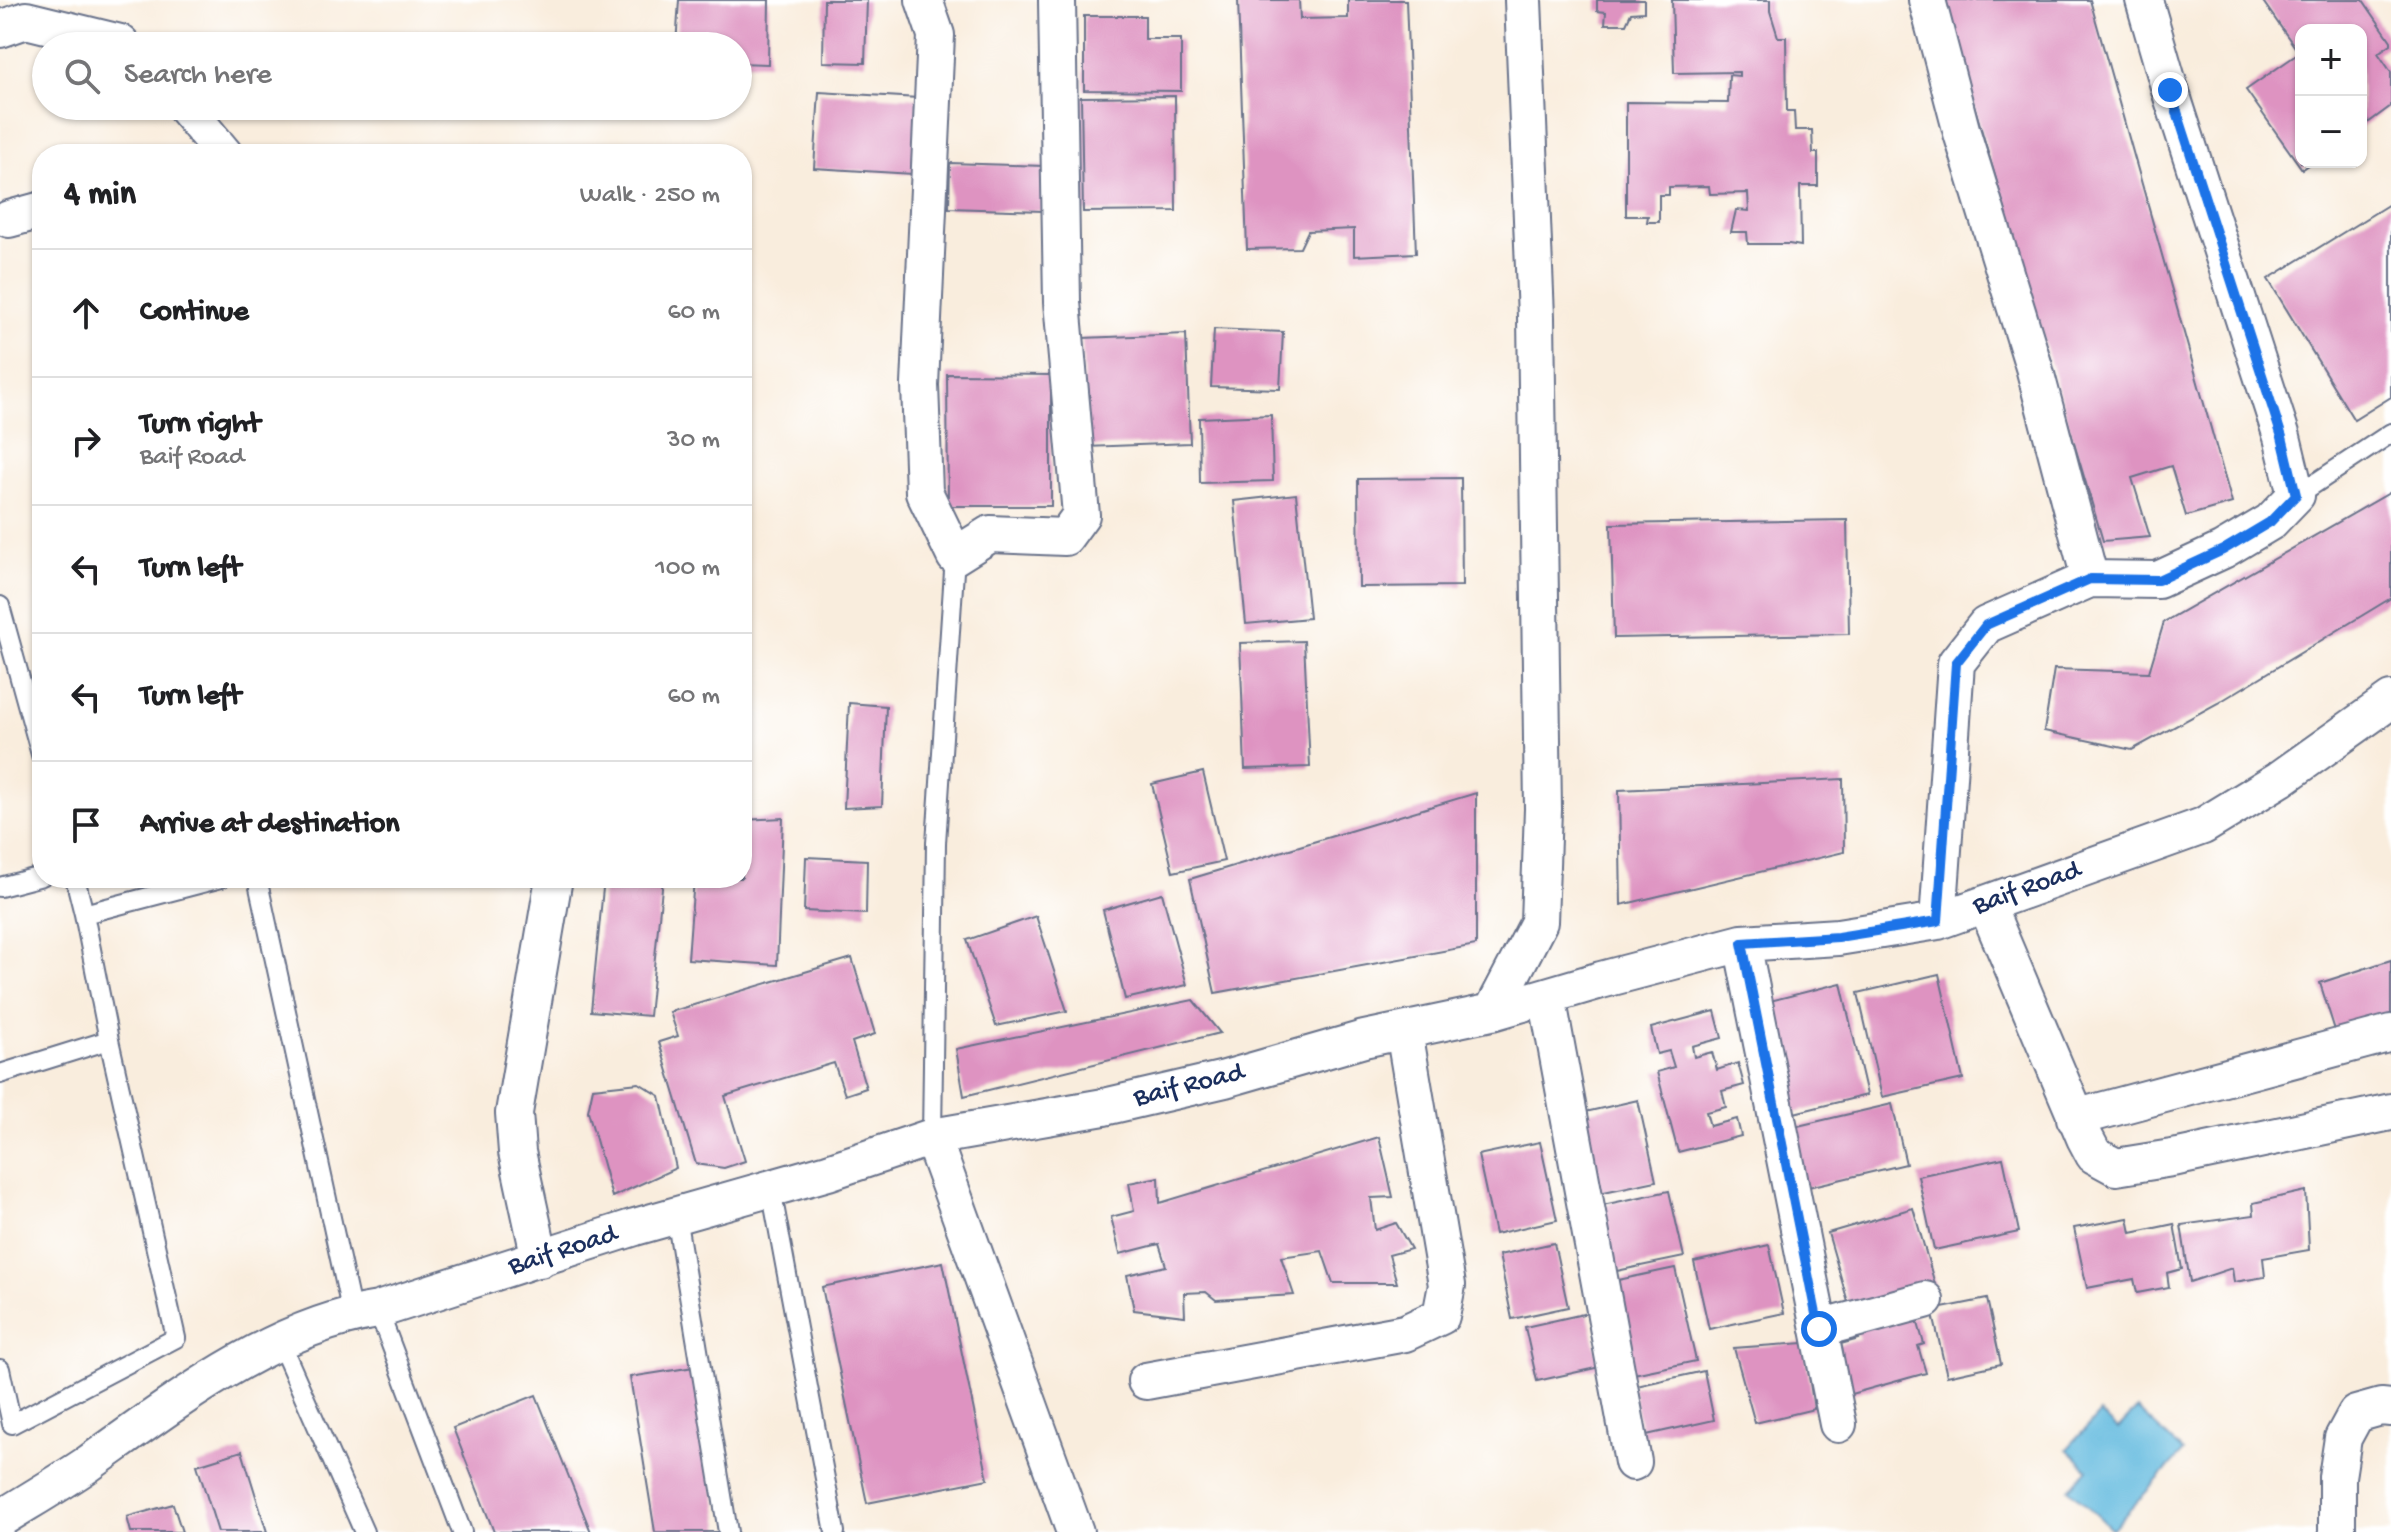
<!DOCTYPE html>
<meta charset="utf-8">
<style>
:root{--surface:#fff;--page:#f2f2f2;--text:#202124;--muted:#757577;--line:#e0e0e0}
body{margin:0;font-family:"Gochi Hand",sans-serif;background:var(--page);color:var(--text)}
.controls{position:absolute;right:24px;top:24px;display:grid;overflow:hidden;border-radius:16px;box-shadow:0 2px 6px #0004}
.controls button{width:72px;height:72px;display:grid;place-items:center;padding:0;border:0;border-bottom:2px solid var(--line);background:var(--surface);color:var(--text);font:40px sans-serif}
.stop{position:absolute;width:24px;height:24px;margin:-18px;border:6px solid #1a73e8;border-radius:50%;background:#fff}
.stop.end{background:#1a73e8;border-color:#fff;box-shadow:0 2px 8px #0008}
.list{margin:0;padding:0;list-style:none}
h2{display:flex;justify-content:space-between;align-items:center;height:104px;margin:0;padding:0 32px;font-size:34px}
h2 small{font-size:26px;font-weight:400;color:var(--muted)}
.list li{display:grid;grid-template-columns:52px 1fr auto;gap:24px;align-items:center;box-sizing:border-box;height:128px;padding:0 32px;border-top:2px solid var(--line)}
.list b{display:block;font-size:30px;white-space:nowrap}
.list p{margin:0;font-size:26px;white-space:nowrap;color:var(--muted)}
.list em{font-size:26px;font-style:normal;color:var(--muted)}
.icon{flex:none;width:44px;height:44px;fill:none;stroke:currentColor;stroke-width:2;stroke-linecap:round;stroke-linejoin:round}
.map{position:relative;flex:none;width:2391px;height:1532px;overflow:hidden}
.search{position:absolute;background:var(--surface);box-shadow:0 2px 6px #0004;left:32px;top:32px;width:720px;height:88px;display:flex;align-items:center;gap:20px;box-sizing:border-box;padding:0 28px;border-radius:44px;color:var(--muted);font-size:30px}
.panel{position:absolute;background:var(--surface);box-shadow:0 2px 6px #0004;left:32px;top:144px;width:720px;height:744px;border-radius:32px}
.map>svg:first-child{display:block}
.water{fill:#60b9de;stroke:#3e749e;stroke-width:2}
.building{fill:#de93c1}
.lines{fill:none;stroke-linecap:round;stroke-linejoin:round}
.lane-casing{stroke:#69728a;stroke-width:22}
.street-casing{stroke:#69728a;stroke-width:40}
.lane{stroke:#fff;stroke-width:18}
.street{stroke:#fff;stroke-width:36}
.route{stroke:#1a73e8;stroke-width:10}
.labels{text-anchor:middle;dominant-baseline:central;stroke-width:7;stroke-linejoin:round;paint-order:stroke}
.street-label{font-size:28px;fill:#1b2f5e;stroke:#fff}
</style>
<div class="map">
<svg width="2391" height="1532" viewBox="0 0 2391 1532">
<rect width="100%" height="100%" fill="#fff"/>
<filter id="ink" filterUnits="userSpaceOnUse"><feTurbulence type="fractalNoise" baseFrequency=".0125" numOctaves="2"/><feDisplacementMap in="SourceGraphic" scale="16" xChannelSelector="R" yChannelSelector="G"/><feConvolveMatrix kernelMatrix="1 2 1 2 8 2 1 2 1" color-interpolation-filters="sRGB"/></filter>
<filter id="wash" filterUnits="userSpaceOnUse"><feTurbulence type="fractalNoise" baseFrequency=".006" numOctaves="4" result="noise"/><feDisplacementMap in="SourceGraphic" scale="32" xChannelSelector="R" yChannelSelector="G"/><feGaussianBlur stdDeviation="1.8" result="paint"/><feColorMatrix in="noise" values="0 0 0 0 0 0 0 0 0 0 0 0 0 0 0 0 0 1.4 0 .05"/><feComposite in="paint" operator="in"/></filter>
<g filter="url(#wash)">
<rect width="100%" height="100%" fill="#f9eddd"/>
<path class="water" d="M2137 1409 2183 1452 2112 1529 2069 1489 2088 1469 2067 1449 2100 1413 2118 1429Z"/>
<g id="blocks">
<path class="building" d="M679 0H769L768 64 738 63V46H676Z
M824 0H867L865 63 823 62Z
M1238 0H1299L1300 19 1348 18V0H1406L1416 253 1354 256V229L1308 231 1300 248 1247 249Z
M1597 0H1644V12L1631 13 1626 24H1605L1606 12 1597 11Z
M1672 0H1770V11L1778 37H1786L1787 111H1794L1795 130H1812L1813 153H1818V186H1800L1801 246 1789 244H1748L1747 232H1731L1736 210 1749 211 1748 193 1710 194 1709 186 1669 187V195H1659V222H1647L1648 216H1626V102L1728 103 1729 75 1739 76V72L1674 73Z
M1943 0H2090L2232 503 2186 516 2171 466 2132 478 2150 537 2103 541Z
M2262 0H2363L2391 41V44L2378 53 2391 72V106L2361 128V30H2301V162H2312L2302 169 2246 90 2299 53Z
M1084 16H1145V39H1181V91L1084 90Z
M819 92 918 98 913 174 814 168Z
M1175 96 1176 211 1083 212 1081 97Z
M950 163 1044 166 1042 211 949 208Z
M2391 203V397L2354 420 2268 279Z
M1214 329 1283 332 1280 389 1211 387Z
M1186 334 1190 443 1086 447 1082 338Z
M947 374 1051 375V506H948Z
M1271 415 1273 481 1200 483 1199 418Z
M1461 478 1462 586 1359 587 1358 479Z
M2391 492V598L2218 703 2132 750 2044 731 2054 669 2149 672 2164 622Z
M1296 494 1309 618 1246 624 1234 501Z
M1847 520 1849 634 1614 638 1611 524Z
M1304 641 1310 767 1245 769 1240 643Z
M849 703 886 706 882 806 844 808Z
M1203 772 1224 861 1173 872 1152 784Z
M1843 779 1844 852 1621 905 1619 790Z
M1476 793V945L1215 993 1190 879Z
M783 818 777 965 688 959 694 878H742V820Z
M806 857 867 860 866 914 804 911Z
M604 878H663L649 1016 591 1011Z
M1162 893 1187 985 1125 999 1103 910Z
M1036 916 1067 1011 996 1026 967 940Z
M852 958 875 1034 852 1042 866 1088 845 1095 834 1063 725 1096 745 1161 724 1168 696 1164 659 1042 678 1036 670 1012Z
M2391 960V1029L2340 1046 2320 983Z
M1939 974 1963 1079 1882 1097 1858 993Z
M1841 983 1867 1095 1782 1116 1758 1004Z
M1193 1000 1220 1033 964 1096 956 1049Z
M1715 1011 1722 1038 1692 1046 1694 1057 1712 1052 1717 1070 1738 1063 1744 1085 1722 1091 1726 1107 1706 1112 1710 1126 1737 1119 1741 1136 1678 1152 1657 1072 1674 1067 1669 1051 1657 1054 1651 1028Z
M639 1083 660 1096 676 1168 612 1197 588 1111 593 1088Z
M1638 1100 1656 1181 1599 1193 1581 1113Z
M1892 1104 1906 1164 1800 1189 1785 1129Z
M1379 1137 1393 1197 1371 1198 1375 1230 1396 1223 1411 1249 1389 1255 1397 1283H1333L1322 1251 1281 1257 1294 1295 1216 1300 1206 1292 1184 1293 1185 1316 1134 1310 1127 1275 1166 1266 1159 1244 1120 1254 1111 1217 1134 1211 1129 1183 1159 1177 1160 1203Z
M1540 1142 1557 1220 1495 1234 1478 1155Z
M2003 1158 2019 1232 1934 1250 1918 1176Z
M1669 1191 1684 1257 1607 1273 1593 1207Z
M2306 1191 2309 1250 2263 1258 2265 1277 2234 1282 2232 1268 2190 1282 2181 1225 2254 1215 2253 1203Z
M1913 1208 1935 1284 1850 1309 1828 1233Z
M2128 1218 2131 1233 2174 1224 2182 1269 2167 1273 2169 1287 2137 1293 2134 1279 2087 1288 2074 1228Z
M1554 1243 1568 1307 1512 1319 1499 1255Z
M1769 1245 1784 1313 1709 1329 1694 1262Z
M943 1262 988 1479 867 1503 822 1287Z
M1675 1268 1696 1361 1624 1376 1604 1283Z
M1987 1299 2001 1364 1947 1376 1932 1310Z
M1588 1313 1600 1367 1537 1381 1525 1327Z
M1916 1316 1924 1344 1918 1346 1926 1373 1851 1394 1837 1345 1859 1339 1855 1328Z
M1804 1343 1814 1409 1755 1423 1734 1348Z
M694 1367 721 1532H655L630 1377Z
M1704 1371 1714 1420 1642 1436 1632 1387Z
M536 1395 591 1532H494L453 1428Z
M242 1451 267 1532H218L197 1465Z
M173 1504 182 1532H131L127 1517Z"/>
</g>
</g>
<g filter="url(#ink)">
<use href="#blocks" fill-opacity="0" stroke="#69728a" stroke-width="2"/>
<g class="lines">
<defs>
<path id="lane" d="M2293 498 2391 433
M0 606 42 758
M75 878 84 914 221 878
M257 878 352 1314
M0 887 42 876
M0 1074 109 1040
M932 1137 936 843 955 556
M771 1189 835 1532
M676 1216 728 1532
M378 1310 462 1532
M280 1342 364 1532
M0 1369 12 1424 176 1338 109 1040 84 914"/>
<path id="street" d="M924 0 936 35 920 385 924 492 955 556 990 534 1065 537 1081 515 1062 302 1057 0
M1927 0 1962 133 2034 367 2090 579
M0 29 26 20 120 43 123 46
M184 106 224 154
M9 219 42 210
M1986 904 2085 1138 2094 1155 2116 1167 2178 1157 2391 1112
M1938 921 1956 663 1986 625 2090 579 2158 580 2223 550 2270 522 2296 495 2282 437 2170 90 2144 0
M1742 943 1838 1424
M1547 996 1633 1462
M1492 1012 1539 922 1543 809 1536 317 1523 0
M2075 1118 2391 1033
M932 1137 1075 1532
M540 1259 517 1152 514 1113 554 878
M1819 1329 1925 1300
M1146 1381 1405 1333 1441 1316 1447 1285 1404 1031
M0 1519C29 1501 60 1483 88 1464 174 1403 272 1326 378 1310L635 1227 828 1172 932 1137 1104 1107 1225 1079 1364 1039 1492 1012 1601 980 1742 943 1838 937 1938 921 2203 826 2280 779 2391 700
M2337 1532V1477L2343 1438 2356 1414 2381 1407 2391 1408"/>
</defs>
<use href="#lane" class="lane-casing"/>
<use href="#street" class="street-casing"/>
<use href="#lane" class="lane"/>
<use href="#street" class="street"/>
</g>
</g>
<g class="lines" filter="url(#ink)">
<path class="route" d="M1819 1329 1742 943 1838 937 1938 921 1956 663 1986 625 2090 579 2158 580 2223 550 2270 522 2296 495 2282 437 2170 90"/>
</g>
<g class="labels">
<g class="street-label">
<text transform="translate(2027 889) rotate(-20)">Baif Road</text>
<text transform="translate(1189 1086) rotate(-14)">Baif Road</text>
<text transform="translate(563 1251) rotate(-18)">Baif Road</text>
</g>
</g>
</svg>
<div class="controls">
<button>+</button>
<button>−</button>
</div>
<div class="stop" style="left:1819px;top:1329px"></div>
<div class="stop end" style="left:2170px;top:90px"></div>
<div class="search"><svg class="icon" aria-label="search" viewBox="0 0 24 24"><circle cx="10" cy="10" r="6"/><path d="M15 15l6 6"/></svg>Search here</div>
<section class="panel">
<h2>4 min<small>Walk · 250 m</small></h2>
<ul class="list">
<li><svg class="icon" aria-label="ahead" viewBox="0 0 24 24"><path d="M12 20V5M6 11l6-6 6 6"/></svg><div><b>Continue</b></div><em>60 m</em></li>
<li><svg class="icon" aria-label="right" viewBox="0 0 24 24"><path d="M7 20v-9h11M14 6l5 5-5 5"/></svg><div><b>Turn right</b><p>Baif Road</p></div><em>30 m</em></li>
<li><svg class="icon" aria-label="left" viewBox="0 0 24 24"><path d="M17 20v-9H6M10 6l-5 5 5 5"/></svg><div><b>Turn left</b></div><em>100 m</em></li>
<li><svg class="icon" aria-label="left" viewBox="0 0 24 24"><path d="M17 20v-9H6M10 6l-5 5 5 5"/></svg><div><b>Turn left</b></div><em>60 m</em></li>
<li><svg class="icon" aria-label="arrive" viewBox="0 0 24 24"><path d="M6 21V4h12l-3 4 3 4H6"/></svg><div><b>Arrive at destination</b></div></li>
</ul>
</section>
</div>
